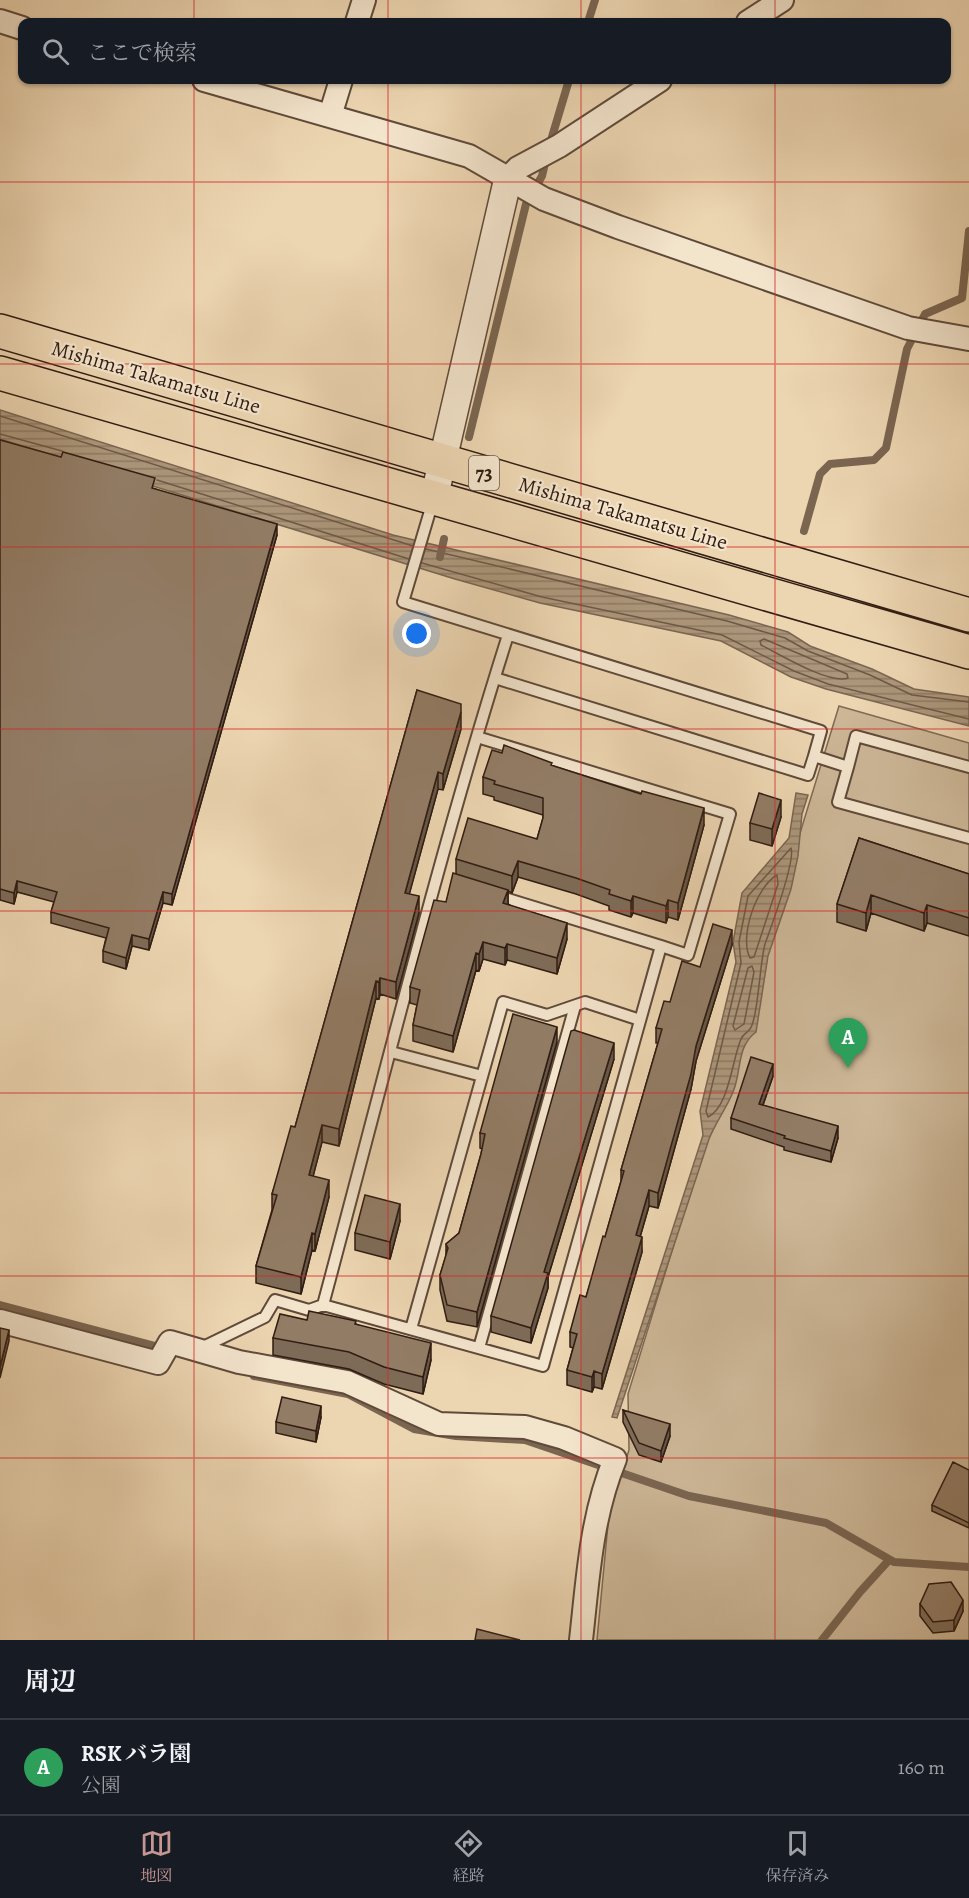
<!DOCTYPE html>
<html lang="ja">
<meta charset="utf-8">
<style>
:root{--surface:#171b24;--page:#20242c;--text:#f1f3f6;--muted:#9ea1a6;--line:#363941;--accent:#c59692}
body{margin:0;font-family:Alegreya,"Noto Serif JP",serif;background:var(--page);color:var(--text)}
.you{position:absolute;left:417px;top:634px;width:21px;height:21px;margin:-15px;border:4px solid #fff;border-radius:50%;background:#1a73e8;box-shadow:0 0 0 9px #1a73e833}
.badge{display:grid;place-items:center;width:39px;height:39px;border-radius:50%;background:var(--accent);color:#fff;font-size:20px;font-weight:700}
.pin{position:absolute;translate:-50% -50px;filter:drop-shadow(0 2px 3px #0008)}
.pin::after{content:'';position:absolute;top:32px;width:21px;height:18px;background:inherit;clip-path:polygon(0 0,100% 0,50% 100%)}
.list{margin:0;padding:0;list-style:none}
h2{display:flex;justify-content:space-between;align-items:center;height:78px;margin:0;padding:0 24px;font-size:26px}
h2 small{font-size:20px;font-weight:400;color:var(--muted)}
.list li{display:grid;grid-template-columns:39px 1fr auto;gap:18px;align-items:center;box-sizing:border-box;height:96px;padding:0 24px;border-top:2px solid var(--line)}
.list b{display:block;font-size:22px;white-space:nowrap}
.list p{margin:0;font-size:20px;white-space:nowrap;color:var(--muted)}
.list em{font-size:20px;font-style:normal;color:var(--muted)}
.icon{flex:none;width:33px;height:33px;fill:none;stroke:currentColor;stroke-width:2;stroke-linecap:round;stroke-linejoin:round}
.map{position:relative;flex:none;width:969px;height:1640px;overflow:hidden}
.search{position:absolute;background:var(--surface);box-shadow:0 2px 4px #0004;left:18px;right:18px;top:18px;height:66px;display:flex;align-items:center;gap:15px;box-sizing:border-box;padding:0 21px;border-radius:12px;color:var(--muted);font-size:22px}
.sheet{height:174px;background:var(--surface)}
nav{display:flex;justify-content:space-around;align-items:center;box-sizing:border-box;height:84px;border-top:2px solid var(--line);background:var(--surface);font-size:16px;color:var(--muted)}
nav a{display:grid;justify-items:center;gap:3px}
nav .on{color:var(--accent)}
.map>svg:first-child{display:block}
.garden{fill:#ccb696;stroke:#7e6954;stroke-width:1.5}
.water{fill:url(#water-rules);stroke:#7a6551;stroke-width:1.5}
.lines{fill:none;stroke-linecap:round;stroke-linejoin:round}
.shore{stroke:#6e5946;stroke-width:1.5}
.stream{stroke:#7a6551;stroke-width:8}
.service-casing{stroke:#5f4a3a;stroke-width:14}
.minor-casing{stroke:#5f4a3a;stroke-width:26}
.tertiary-casing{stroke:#5f4a3a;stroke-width:30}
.primary-casing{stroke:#301c12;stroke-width:36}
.service{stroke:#f3e4cc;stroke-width:10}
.minor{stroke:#f3e4cc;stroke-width:22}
.tertiary{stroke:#f3e4cc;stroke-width:27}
.primary{stroke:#ecd5b1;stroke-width:33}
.wall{fill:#7e6b57;stroke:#301c12;stroke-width:1.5}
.shaded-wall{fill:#665747;stroke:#301c12;stroke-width:1.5}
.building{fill:#927c65;stroke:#301c12;stroke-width:1.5}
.grid{fill:none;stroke:#d62828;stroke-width:1.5;stroke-opacity:0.55}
.labels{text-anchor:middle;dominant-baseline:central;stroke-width:4.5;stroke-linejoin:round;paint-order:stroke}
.shield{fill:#f3e4cc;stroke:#6a584a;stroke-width:1.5}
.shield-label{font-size:20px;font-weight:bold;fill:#301c12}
.street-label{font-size:21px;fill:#301c12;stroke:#f3e4cc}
</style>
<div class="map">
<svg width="969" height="1640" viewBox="0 0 969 1640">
<defs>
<pattern id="water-rules" width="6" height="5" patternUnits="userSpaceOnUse" patternTransform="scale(1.5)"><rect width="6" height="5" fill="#ac967b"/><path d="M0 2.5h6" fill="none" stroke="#8c7a63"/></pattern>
</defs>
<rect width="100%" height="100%" fill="#ecd5b1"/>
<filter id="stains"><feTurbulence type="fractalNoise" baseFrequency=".00333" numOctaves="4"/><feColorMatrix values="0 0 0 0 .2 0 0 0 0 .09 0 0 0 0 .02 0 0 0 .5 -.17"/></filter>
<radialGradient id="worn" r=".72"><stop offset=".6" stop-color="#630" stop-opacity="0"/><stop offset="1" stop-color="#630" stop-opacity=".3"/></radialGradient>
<path class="garden" d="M839 706 969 743V1640H597L609 1514 629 1450 628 1394Z"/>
<path class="water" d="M0 410 393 535 729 615 788 632 810 646 872 669 914 689 969 697V726L826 689 791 677 721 641 540 603 455 579 0 439Z
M796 793 808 795 802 814 798 856 791 889 768 956 756 1032C736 1047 742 1071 733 1092 727 1107 716 1122 709 1139L617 1418 612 1417 703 1135 700 1111 736 962 733 942 742 893 789 838Z"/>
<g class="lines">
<path class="shore" d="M0 416 413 546
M0 434 62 451
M157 480 409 559
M426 549 727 621 785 638 808 651 870 675 912 695 969 702
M422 563 542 597 722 635 794 671 828 684 969 719
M764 639 847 674 848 678C830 685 779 654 761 645L760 641Z
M791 848C796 861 771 927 765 944 760 961 758 1018 750 1029 747 1033 743 1034 741 1039 732 1060 729 1107 708 1117L706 1111 741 963 739 942 748 896Z
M777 875 778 884 754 957 750 958C739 937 756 887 777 875Z
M752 966 754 972 744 1024 735 1030 733 1026 748 968Z"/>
<path class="stream" d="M588 22 595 0
M549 147 569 80
M469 437 526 204 542 176 546 159
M804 531 820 474 830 464 874 460 886 448 907 349 925 314 962 298 969 231
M440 557 444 539
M0 1305 163 1348
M254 1376 348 1394 414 1429 456 1436 525 1440 689 1496 826 1523 894 1562 969 1567
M822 1640 860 1592 889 1560"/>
<defs>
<path id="service" d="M433 501 403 602 821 731 814 756 848 767 856 736 969 767
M495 678 808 775 814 756
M477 737 730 814 688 955 661 946 543 1366 323 1305C383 1082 438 856 508 635
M848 767 838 802 969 838
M495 895 661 946
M391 1052 482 1076
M411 1329 503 1002 547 1015 585 1002 640 1020
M201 1348 265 1317 275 1300 309 1310 323 1305
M479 1348 575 1006"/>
<path id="minor" d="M0 21 22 28
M357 22 364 0
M748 22 782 0
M204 80 469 156 544 199 618 227 908 328 969 339
M330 116 341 80
M508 178 518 168 559 146 660 80
M0 1321 158 1363 170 1342 239 1362 347 1382 439 1424 525 1427 564 1438 615 1459C591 1517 588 1578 581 1640"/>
<path id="tertiary" d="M434 498 508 178"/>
<path id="primary" d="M0 331 969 615
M0 373 969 652"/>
</defs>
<use href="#service" class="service-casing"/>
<use href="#minor" class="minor-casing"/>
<use href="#tertiary" class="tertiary-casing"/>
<use href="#primary" class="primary-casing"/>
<use href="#service" class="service"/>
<use href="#minor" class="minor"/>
<use href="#tertiary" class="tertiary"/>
<use href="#primary" class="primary"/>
</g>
<path class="wall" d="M0 440 155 489 277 535 172 905 163 903 149 950 132 946 126 969 103 962V951L106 938 51 923V912L54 902 17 892 14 904 0 900Z
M417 690 461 729 443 790 438 789 409 894 419 913 396 999 380 994 379 999 376 998 339 1146 322 1142 313 1176 329 1197 315 1251 312 1250 301 1294 256 1283V1266L272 1210V1194L295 1127Z
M552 766 704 825 678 920 668 917 666 923 633 913 631 917 609 910V906L576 894 518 877 512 893 508 891V904L567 939 557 974 507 960 505 965 483 959 479 971 476 970 453 1052 413 1041V1025L417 1005 410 1003V987L446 902 456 874V859L537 839 543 818V815L494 800V797L483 794V777Z
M781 817 772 846 750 840V823Z
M859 838 969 874V936L927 923 924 931 871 913 866 931 837 922V904Z
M732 945 696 1061 691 1089 658 1208 649 1206 640 1237 642 1252 602 1389 594 1387 592 1392 567 1385V1370L573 1348 570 1347V1332L586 1297 605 1237 621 1181V1170L658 1043H656V1028L670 1002Z
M557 1042 477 1327 447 1321 440 1290V1275L446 1256V1244L459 1233 481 1154 482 1149 480 1148V1133Z
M614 1059 548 1277V1288L531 1343 491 1332V1316Z
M773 1076 763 1105 838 1138 831 1162 784 1150V1147L731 1129V1118Z
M400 1221 390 1259 355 1250V1233Z
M307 1320 356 1324 431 1360 423 1394 384 1384 349 1369 273 1355V1338Z
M623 1410 670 1436 661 1462 639 1455 623 1422Z
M321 1417 316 1442 276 1433V1422Z
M969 1470V1528L932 1511V1505Z
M920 1604 963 1611 954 1631 933 1633 920 1616Z"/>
<path class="shaded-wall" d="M277 524V535L172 905V894Z
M461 712V729L443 790V774Z
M438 772V789L405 910V893Z
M781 800V817L772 846V829Z
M704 808V825L678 920V903Z
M518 861V877L512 893V876Z
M17 881V892L14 904V893Z
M508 890V907L503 903Z
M163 892V903L149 950V939Z
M871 895V913L866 931V913Z
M419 896V913L396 999V982Z
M633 896V913L631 917V901Z
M668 900V917L666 923V906Z
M927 905V923L924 931V913Z
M567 923V939L557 974V958Z
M732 930V945L696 1061 691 1089 658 1208V1193L696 1046Z
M132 935V946L126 969V958Z
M483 942V959L479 971V954Z
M507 944V960L505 965V948Z
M476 953V970L453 1052V1036Z
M380 978V994L379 999V982Z
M376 981V998L339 1146V1129Z
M557 1027V1042L477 1327V1312Z
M614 1043V1059L548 1277V1288L531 1343V1328L544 1272Z
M773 1064V1076L759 1116V1104Z
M322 1125V1142L309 1192V1175Z
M838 1126V1138L831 1162V1151Z
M329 1180V1197L315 1251V1234Z
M649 1190V1206L636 1251V1235Z
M400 1204V1221L390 1259V1242Z
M312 1233V1250L301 1294V1277Z
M642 1237V1252L602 1389V1374Z
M9 1330V1341L0 1378V1367Z
M431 1343V1360L423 1394V1377Z
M594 1371V1387L592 1392V1377Z
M321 1406V1417L316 1442V1431Z
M670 1424V1436L661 1462V1451Z
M963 1600V1611L954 1631V1620Z"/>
<path class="building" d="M0 440 61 457 63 452 155 478 152 488 277 524 172 894 163 892 149 939 132 935 126 958 103 951 109 928 51 912 57 892 17 881 14 893 0 889Z
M417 690 461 704V712L443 774 438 772 405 893 419 896 396 982 380 978 379 982 376 981 339 1129 322 1125 309 1175 329 1180 315 1234 312 1233 301 1277 256 1266 277 1195 272 1194 291 1126 295 1127Z
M504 745 552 763 551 765 641 794 642 791 704 808 678 903 668 900 666 906 633 896 631 901 609 894 610 890 576 878 518 861 512 876 456 859 468 818 537 839 543 818V798L494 784 495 781 483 777 492 750 502 753Z
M759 793 781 800 772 829 750 823Z
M859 838 969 874V918L927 905 924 913 871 895 866 913 837 904Z
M453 873 508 890 503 903 567 923 557 958 507 944 505 948 483 942 479 954 476 953 453 1036 413 1025 420 990 410 987 434 900 446 902Z
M713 924 732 930 696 1046 691 1074 658 1193 649 1190 636 1235 642 1237 602 1374 594 1371 592 1377 567 1370 577 1334 570 1332 580 1295 586 1297 603 1236 605 1237 624 1171 621 1170 662 1029 656 1028 664 1001 670 1002 682 961 700 967Z
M513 1014 557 1027 477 1312 447 1305 440 1275 448 1248 446 1244 459 1233 481 1154 485 1134 480 1133Z
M574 1030 614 1043 544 1272 548 1273 531 1328 491 1316 571 1031Z
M751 1057 773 1064 759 1104 838 1126 831 1151 784 1138 785 1136 731 1118Z
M365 1195 400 1204 390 1242 355 1233Z
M309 1311 356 1321 355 1324 431 1343 423 1377 384 1367 349 1352 273 1338 280 1314 307 1320Z
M0 1328 9 1330 0 1367Z
M282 1397 321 1406 316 1431 276 1422Z
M623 1410 670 1424 661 1451 639 1443Z
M953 1462 969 1470V1523L932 1505Z
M951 1582 963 1600 954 1620 933 1622 920 1604 929 1584Z
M477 1629 520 1640H475Z"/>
<path class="grid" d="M194 0V22M388 0V22M581 0V22M775 0V22M194 80V1640M388 80V1640M581 80V1640M775 80V1640M0 182H969M0 364H969M0 547H969M0 729H969M0 911H969M0 1093H969M0 1276H969M0 1458H969"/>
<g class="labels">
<rect class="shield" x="469" y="456" width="30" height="34" rx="4.5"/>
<g class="shield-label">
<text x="484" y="473">73</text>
</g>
<g class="street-label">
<text transform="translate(156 377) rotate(16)">Mishima Takamatsu Line</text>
<text transform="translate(623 513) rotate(16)">Mishima Takamatsu Line</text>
</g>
</g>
<rect width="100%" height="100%" filter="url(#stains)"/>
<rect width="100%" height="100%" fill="url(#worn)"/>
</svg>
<div class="you"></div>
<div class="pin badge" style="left:848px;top:1068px;background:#2e9e5b">A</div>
<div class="search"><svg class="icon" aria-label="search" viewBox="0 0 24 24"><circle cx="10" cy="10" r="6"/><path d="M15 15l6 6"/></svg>ここで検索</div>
</div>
<section class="sheet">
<h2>周辺<small></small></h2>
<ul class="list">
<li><span class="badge" style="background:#2e9e5b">A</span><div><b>RSK バラ園</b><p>公園</p></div><em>160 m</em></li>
</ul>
</section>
<nav>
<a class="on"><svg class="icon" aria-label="map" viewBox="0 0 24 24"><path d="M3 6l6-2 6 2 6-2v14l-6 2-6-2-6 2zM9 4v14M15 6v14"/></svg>地図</a>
<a><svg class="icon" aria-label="directions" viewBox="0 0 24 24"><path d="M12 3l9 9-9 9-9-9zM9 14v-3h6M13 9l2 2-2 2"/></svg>経路</a>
<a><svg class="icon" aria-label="saved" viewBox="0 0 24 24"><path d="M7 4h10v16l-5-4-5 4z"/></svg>保存済み</a>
</nav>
